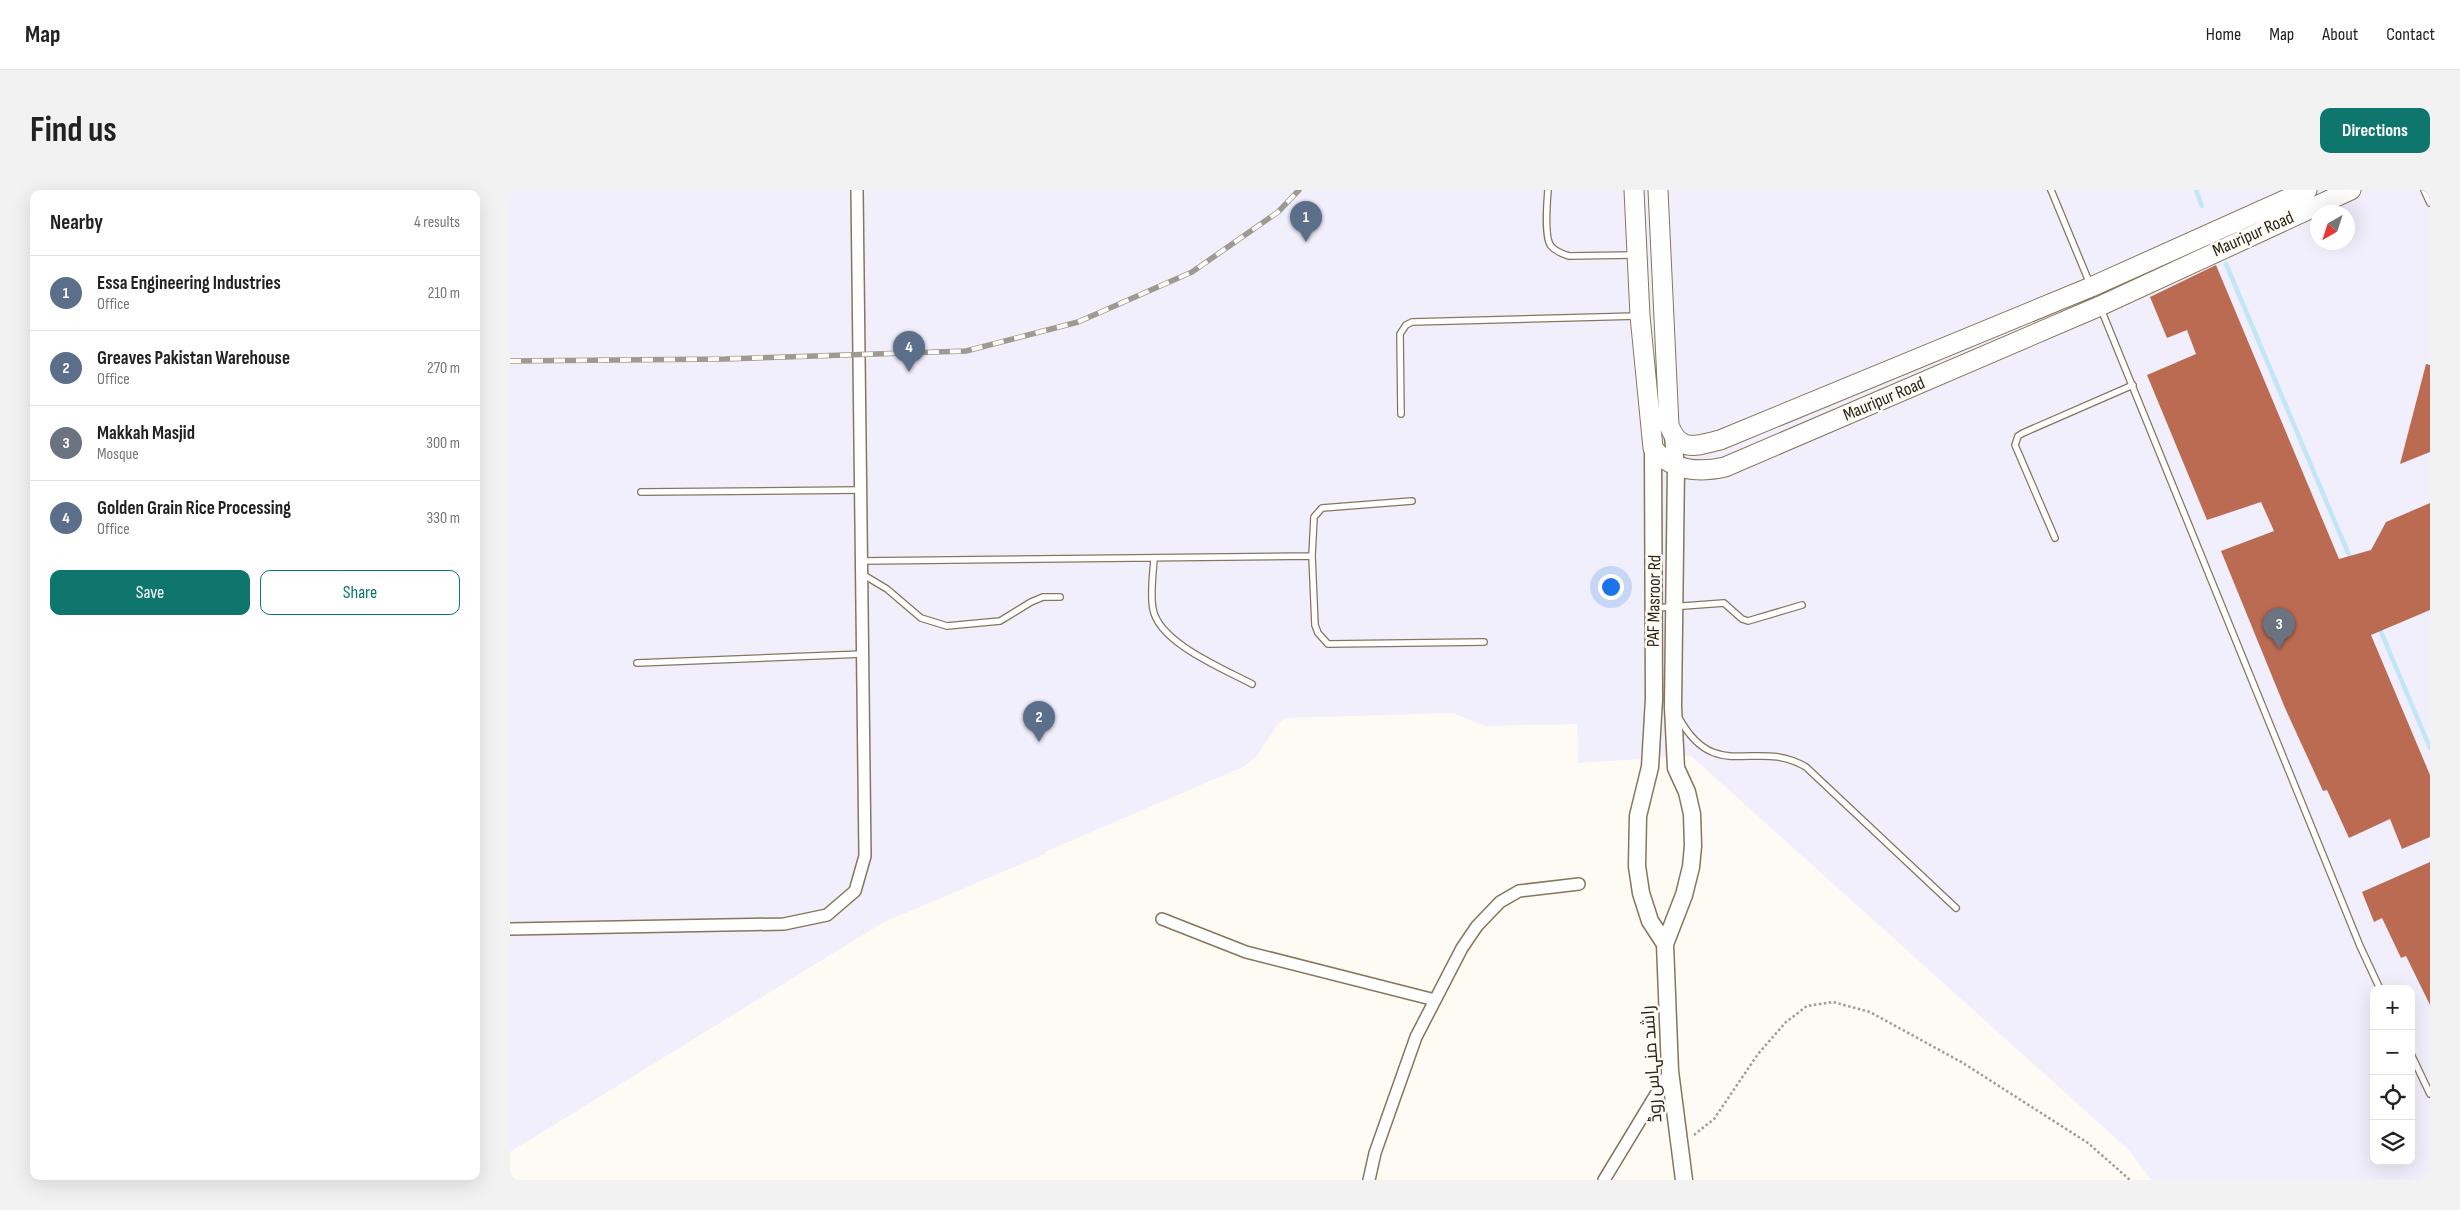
<!DOCTYPE html>
<meta charset="utf-8">
<style>
:root{--surface:#fff;--page:#f2f2f2;--text:#222;--muted:#767676;--line:#e0e0e0;--accent:#0f766e}
body{margin:0;font-family:"Sofia Sans Condensed",Cairo,sans-serif;background:var(--page);color:var(--text)}
.controls{position:absolute;right:15px;bottom:15px;display:grid;overflow:hidden;border-radius:10px;box-shadow:0 5px 20px #0002}
.controls button{width:45px;height:45px;display:grid;place-items:center;padding:0;border:0;border-bottom:1px solid var(--line);background:var(--surface);color:var(--text);font:25px sans-serif}
.compass{position:absolute;left:1800px;top:15px;width:45px;height:45px;border-radius:50%;background:var(--surface);box-shadow:0 5px 20px #0002;rotate:219deg}
.you{position:absolute;left:1100px;top:396px;width:18px;height:18px;margin:-12px;border:4px solid #fff;border-radius:50%;background:#1a73e8;box-shadow:0 0 0 8px #1a73e833}
.badge{display:grid;place-items:center;width:32px;height:32px;border-radius:50%;background:var(--accent);color:#fff;font-size:16px;font-weight:700}
.pin{position:absolute;translate:-50% -41px;filter:drop-shadow(0 1px 2px #0008)}
.pin::after{content:'';position:absolute;top:26px;width:18px;height:15px;background:inherit;clip-path:polygon(0 0,100% 0,50% 100%)}
.list{margin:0;padding:0;list-style:none}
h2{display:flex;justify-content:space-between;align-items:center;height:65px;margin:0;padding:0 20px;font-size:21px}
h2 small{font-size:16px;font-weight:400;color:var(--muted)}
.list li{display:grid;grid-template-columns:32px 1fr auto;gap:15px;align-items:center;box-sizing:border-box;height:75px;padding:0 20px;border-top:1px solid var(--line)}
.list b{display:block;font-size:19px;white-space:nowrap}
.list p{margin:0;font-size:16px;white-space:nowrap;color:var(--muted)}
.list em{font-size:16px;font-style:normal;color:var(--muted)}
.actions{display:flex;gap:10px;padding:15px 20px}
.actions a{flex:1;padding:11px 0;border:1px solid var(--accent);border-radius:10px;text-align:center;font-size:18px;color:var(--accent)}
.actions .main{background:var(--accent);color:#fff}
.icon{flex:none;width:28px;height:28px;fill:none;stroke:currentColor;stroke-width:2;stroke-linecap:round;stroke-linejoin:round}
.map{position:relative;flex:none;width:1920px;height:990px;overflow:hidden;border-radius:10px}
header{display:flex;align-items:center;gap:30px;box-sizing:border-box;height:70px;padding:0 25px;background:var(--surface);border-bottom:1px solid var(--line)}
header strong{font-size:24px}
nav{display:flex;gap:28px;margin-inline-start:auto;font-size:18px}
.intro{display:flex;align-items:center;justify-content:space-between;box-sizing:border-box;height:120px;padding:0 30px}
h1{margin:0;font-size:35px}
.button{padding:12px 22px;border-radius:10px;background:var(--accent);color:#fff;font-size:18px;font-weight:700}
main{display:flex;gap:30px;padding:0 30px}
aside{flex:1;background:var(--surface);border-radius:10px;box-shadow:0 5px 20px #0002}
.map>svg:first-child{display:block}
.industrial{fill:#f2effc;fill-rule:evenodd}
.lines{fill:none;stroke-linecap:round;stroke-linejoin:round}
.stream{stroke:#c1e6f5;stroke-width:4.5}
.building{fill:#bc6b53}
.service-casing{stroke:#85765c;stroke-width:8}
.minor-casing{stroke:#85765c;stroke-width:14}
.secondary-casing{stroke:#85765c;stroke-width:19}
.primary-casing{stroke:#85765c;stroke-width:21}
.path{stroke:#a19d94;stroke-width:2.5;stroke-dasharray:2.5 2.5;stroke-linecap:butt}
.service{stroke:#fff;stroke-width:5.5}
.minor{stroke:#fff;stroke-width:11}
.secondary{stroke:#fff;stroke-width:16}
.primary{stroke:#fff;stroke-width:19}
.rail-casing{stroke:#9e9a92;stroke-width:5.5}
.rail{stroke:#fefbf5;stroke-width:4;stroke-dasharray:11;stroke-linecap:butt}
.labels{text-anchor:middle;dominant-baseline:central;stroke-width:5;stroke-linejoin:round;paint-order:stroke}
.street-label{font-size:18px;fill:#2a2419;stroke:#fefbf5}
</style>
<header>
<strong>Map</strong>
<nav><a>Home</a><a>Map</a><a>About</a><a>Contact</a></nav>
</header>
<div class="intro"><h1>Find us</h1><a class="button">Directions</a></div>
<main>
<aside>
<h2>Nearby<small>4 results</small></h2>
<ul class="list">
<li><span class="badge" style="background:#5c6f8a">1</span><div><b>Essa Engineering Industries</b><p>Office</p></div><em>210 m</em></li>
<li><span class="badge" style="background:#5c6f8a">2</span><div><b>Greaves Pakistan Warehouse</b><p>Office</p></div><em>270 m</em></li>
<li><span class="badge" style="background:#6b7280">3</span><div><b>Makkah Masjid</b><p>Mosque</p></div><em>300 m</em></li>
<li><span class="badge" style="background:#5c6f8a">4</span><div><b>Golden Grain Rice Processing</b><p>Office</p></div><em>330 m</em></li>
</ul>
<div class="actions"><a class="main">Save</a><a>Share</a></div>
</aside>
<div class="map">
<svg width="1920" height="990" viewBox="0 0 1920 990">
<rect width="100%" height="100%" fill="#fefbf5"/>
<path class="industrial" d="M0 0H1920V990H1641L1619 960 1181 566 1068 573 1067 534 975 536 943 523 775 528 769 533 746 567 735 576 535 662V664L374 732 0 962ZM1808 22H1838V52H1808ZM1864 799H1901V971H1864Z"/>
<g class="lines">
<path class="stream" d="M1686 0 1692 16
M1716 74 1841 370
M1869 437 1920 558"/>
</g>
<path class="building" d="M1706 75 1829 369 1861 360 1876 332 1920 313V420L1861 445 1920 585V647L1892 659 1880 629 1839 648 1817 600 1813 601 1775 518 1711 361 1764 341 1751 312 1697 330 1637 185 1686 164 1677 140 1657 148 1640 107Z
M1916 174 1920 175V262L1890 274Z
M1920 672V815L1896 766 1891 768 1872 728 1864 732 1852 702Z"/>
<g class="lines">
<defs>
<path id="service" d="M1038 0C1037 13 1034 47 1041 56 1046 62 1053 64 1059 66L1124 65
M1541 0 1580 94
M1914 0 1920 13
M1591 119 1850 756 1870 799
M891 224 890 144 896 135 902 132 1128 126
M131 302 351 300
M902 311 812 318 804 327 802 366 805 435 808 443 818 454 974 452
M1545 348 1505 255 1508 246 1513 243 1623 195
M644 369C643 385 640 404 643 419 649 453 714 479 742 494
M352 371 802 366
M352 384 377 399 411 428 437 436 490 431 521 412 533 407H550
M1146 418 1214 413 1232 429 1238 431 1292 415
M127 473 353 464
M1169 528C1206 595 1246 547 1296 577L1446 718
M1901 864 1920 904"/>
<path id="minor" d="M652 729 736 762 925 810
M0 739 274 734 317 725 345 701 355 666 347 0
M859 990 865 963 906 847 952 758 967 736 990 712 1009 701 1069 694
M1094 990 1160 881"/>
<path id="secondary" d="M1163 246 1166 277 1163 517 1166 578 1177 602 1182 624 1183 656 1181 677 1174 705 1155 754 1160 881 1174 990
M1143 258 1144 509 1140 577 1128 626 1127 676 1131 703 1140 731 1155 754"/>
<path id="primary" d="M1124 0 1130 126 1143 258C1161 281 1188 283 1215 277L1590 116 1841 0
M1148 0 1159 235C1169 263 1186 256 1210 250L1581 97 1797 0"/>
</defs>
<use href="#service" class="service-casing"/>
<use href="#minor" class="minor-casing"/>
<use href="#secondary" class="secondary-casing"/>
<use href="#primary" class="primary-casing"/>
<path class="path" d="M1184 945 1204 929 1248 864 1276 832 1297 816 1323 812 1360 822 1453 873 1578 953 1620 990"/>
<use href="#service" class="service"/>
<use href="#minor" class="minor"/>
<use href="#secondary" class="secondary"/>
<use href="#primary" class="primary"/>
<defs>
<path id="rail" d="M0 171 215 169 456 161 568 132 682 82 768 22 789 0"/>
</defs>
<use href="#rail" class="rail-casing"/>
<use href="#rail" class="rail"/>
</g>
<g class="labels">
<g class="street-label">
<text transform="translate(1743 44) rotate(-24)">Mauripur Road</text>
<text transform="translate(1374 209) rotate(-23)">Mauripur Road</text>
<text transform="translate(1144 411) rotate(-89)">PAF Masroor Rd</text>
<text transform="translate(1142 874) rotate(-94)">راشد منہاس روڈ</text>
</g>
</g>
</svg>
<div class="controls">
<button>+</button>
<button>−</button>
<button><svg class="icon" aria-label="locate" viewBox="0 0 24 24"><circle cx="12" cy="12" r="6"/><path d="M12 2v4M12 18v4M2 12h4M18 12h4"/></svg></button>
<button><svg class="icon" aria-label="layers" viewBox="0 0 24 24"><path d="M12 4l9 5-9 5-9-5zM3 14l9 5 9-5"/></svg></button>
</div>
<svg class="compass" viewBox="-18 -18 36 36"><path d="M0-13l5 13h-10z" fill="#e53935"/><path d="M0 13l5-13h-10z" fill="#767676"/></svg>
<div class="you"></div>
<div class="pin badge" style="left:796px;top:52px;background:#5c6f8a">1</div>
<div class="pin badge" style="left:529px;top:552px;background:#5c6f8a">2</div>
<div class="pin badge" style="left:1769px;top:459px;background:#6b7280">3</div>
<div class="pin badge" style="left:399px;top:182px;background:#5c6f8a">4</div>
</div>
</main>
